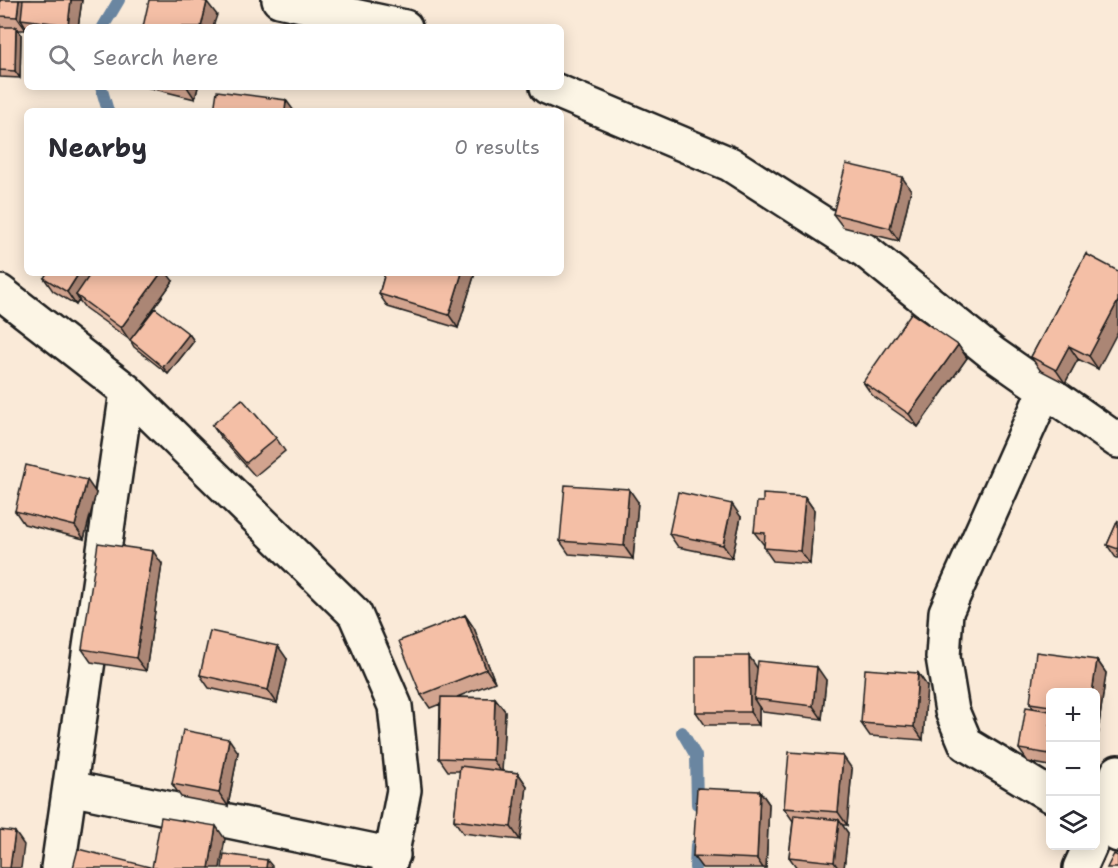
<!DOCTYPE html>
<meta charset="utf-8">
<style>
:root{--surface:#fff;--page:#f7f7f7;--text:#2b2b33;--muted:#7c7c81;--line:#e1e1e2}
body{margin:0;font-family:"Shantell Sans",sans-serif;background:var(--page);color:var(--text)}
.controls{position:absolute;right:18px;bottom:18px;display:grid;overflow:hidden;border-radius:9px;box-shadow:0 3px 15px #0003}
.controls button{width:54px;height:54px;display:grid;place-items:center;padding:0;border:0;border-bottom:2px solid var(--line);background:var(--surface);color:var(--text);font:30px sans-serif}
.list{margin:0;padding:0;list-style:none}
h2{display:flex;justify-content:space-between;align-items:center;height:78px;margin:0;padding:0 24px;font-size:26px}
h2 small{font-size:20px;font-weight:400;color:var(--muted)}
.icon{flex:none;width:33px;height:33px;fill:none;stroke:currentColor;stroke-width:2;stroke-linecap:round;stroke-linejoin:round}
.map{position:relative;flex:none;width:1118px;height:868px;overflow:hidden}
.search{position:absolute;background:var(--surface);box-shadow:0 3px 15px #0003;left:24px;top:24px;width:540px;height:66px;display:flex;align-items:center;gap:15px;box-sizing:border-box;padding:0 21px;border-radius:9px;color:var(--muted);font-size:22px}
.panel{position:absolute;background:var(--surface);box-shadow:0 3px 15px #0003;left:24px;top:108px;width:540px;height:168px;border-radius:9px}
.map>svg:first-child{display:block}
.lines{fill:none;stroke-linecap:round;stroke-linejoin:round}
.stream{stroke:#6b86a1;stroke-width:12}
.street-casing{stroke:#1c1c1c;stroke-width:38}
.street{stroke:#fcf5e5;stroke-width:33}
.wall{fill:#d2a48f;stroke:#1c1c1c;stroke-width:1.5}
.shaded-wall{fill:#ab8674;stroke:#1c1c1c;stroke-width:1.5}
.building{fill:#f4bfa6;stroke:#1c1c1c;stroke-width:1.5}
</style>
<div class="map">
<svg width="1118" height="868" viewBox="0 0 1118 868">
<rect width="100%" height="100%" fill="#faead8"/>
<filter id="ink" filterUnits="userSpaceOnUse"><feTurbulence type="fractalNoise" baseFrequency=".0167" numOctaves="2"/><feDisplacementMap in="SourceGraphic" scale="12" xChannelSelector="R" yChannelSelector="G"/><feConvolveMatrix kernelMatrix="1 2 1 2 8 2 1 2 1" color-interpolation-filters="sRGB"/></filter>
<g filter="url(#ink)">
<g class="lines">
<path class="stream" d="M103 27 119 0
M101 87 108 111
M682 732 696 756 697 804
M695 868 696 845"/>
<defs>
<path id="street" d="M279 0 405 27
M547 87 730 164 864 250 992 353 1118 441
M0 292 127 391 355 614 395 706 404 790 389 868
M1045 390 946 612 943 657 952 711 966 744 1050 795
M1118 772 1099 824 1118 835
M70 788 393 855
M58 868 127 391
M1080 868 1090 846"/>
</defs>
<use href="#street" class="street-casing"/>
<use href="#street" class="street"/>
</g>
<path class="wall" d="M0 0H82L78 27 27 28 26 27V30H18L21 34 20 78 0 77Z
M146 87H198L195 99Z
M911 190 899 241 843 227 833 214Z
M1086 254 1098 369 1078 359 1065 383 1040 370 1031 357Z
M385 273H475L458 328 388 307 379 294Z
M44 278 173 281 140 327 189 334 194 341 168 374 134 347 130 340 85 308 79 300 76 305 53 291Z
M958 345 967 358 918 427 872 395 863 382Z
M212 425 276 438 285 451 255 476 221 438Z
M96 493 84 539 24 524 15 511Z
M805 497 814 510 810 564 773 561 764 548V545L754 532 763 502Z
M638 502 633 559 569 554 560 541Z
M741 517 732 558 678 547 669 534Z
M1118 520V558H1116L1107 545Z
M162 564 146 671 91 662 82 649Z
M465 615 474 628 495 682 457 697 495 698 505 711 502 771 518 773 527 786 520 840 463 833 454 820 460 771H448L439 758 440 704 430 708 421 695Z
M287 659 277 703 209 688 200 675Z
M1097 660 1106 673 1099 724H1095V693H1050V766L1028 762 1019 749 1033 708 1030 703Z
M757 667 826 680 822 719 763 712 759 707V725H705L696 712Z
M918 673 927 686 923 740 870 736 861 723Z
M238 752 228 806 181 797 172 784Z
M852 769 847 825H842L848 833 844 868H797L789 857 793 821 784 808Z
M760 791 769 804 766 868H702L693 856Z"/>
<path class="shaded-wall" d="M19 0H30L21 19 26 27V30L17 17Z
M71 0H82L78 27H69L68 25Z
M207 2 217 15 213 27H201Z
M16 27 21 34 20 78 15 71Z
M187 87H198L195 99Z
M286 100 294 111H285Z
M902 177 911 190 899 241 890 228Z
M79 273H96L76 295 79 300 76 305 67 292Z
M161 273H167L173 281 130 341 121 328Z
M462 273H475L458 328 449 315Z
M1118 301V331L1098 369 1089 356Z
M189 334 194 341 168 374 163 367Z
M958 345 967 358 918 427 909 414Z
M1069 346 1078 359 1065 383 1056 370Z
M87 480 96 493 84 539 75 526Z
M629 489 638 502 633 559 624 546Z
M805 497 814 510 810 564 800 551Z
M732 504 741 517 732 558 723 545Z
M153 551 162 564 146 671 136 658Z
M465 615 474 628 495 682 486 669Z
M278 646 287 659 277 703 268 690Z
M749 656 758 669 754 699 759 707V725L750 712Z
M1097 660 1106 673 1099 724 1095 720V693H1092Z
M817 667 826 680 822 719 813 706Z
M918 673 927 686 923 740 914 727Z
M495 698 505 711 502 773 493 760Z
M1095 726 1099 731 1095 749Z
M229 739 238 752 228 806 219 793Z
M843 756 852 769 847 825 838 812Z
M518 773 527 786 520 840 511 827Z
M760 791 769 804 766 868H763L757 859Z
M839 820 848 833 844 868H838L834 862Z
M216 826 225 839 220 868H209Z
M15 832 24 845 21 868H10Z
M267 860 272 866V868H266Z"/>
<path class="building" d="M0 0H19L17 17 0 16Z
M23 0H71L68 25 21 19Z
M149 0H201L207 2 201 27H143Z
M0 27H16L15 71 0 70Z
M217 91 286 100 285 111H214Z
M846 164 902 177 890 228 833 214Z
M1086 254 1118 271V301L1089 356 1069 346 1056 370 1031 357Z
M47 273H79L67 292 44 278Z
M91 273H161L121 328 76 295Z
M385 273H462L449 315 379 294Z
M155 308 189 334 163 367 130 340Z
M911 313 958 345 909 414 863 382Z
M242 399 276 438 246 463 212 425Z
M26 465 87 480 75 526 15 511Z
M565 485 629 489 624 546 560 541Z
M678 492 732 504 723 545 669 534Z
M763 494 805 497 800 551 764 548 765 533 754 532 757 502H763Z
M1118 520V549L1107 545Z
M98 543 153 551 136 658 82 649Z
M465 615 486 669 421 695 399 641Z
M210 631 278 646 268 690 200 675Z
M1036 652 1097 660 1092 693H1050V706L1030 703Z
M696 656H749L750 712H696Z
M758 661 817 667 813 706 754 699Z
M865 669 918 673 914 727 861 723Z
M441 697 495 698 493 760 439 758Z
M1026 707 1050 711V754L1019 749Z
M183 730 229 739 219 793 172 784Z
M789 752 843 756 838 812 784 808Z
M460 766 518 773 511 827 454 820Z
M697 788 760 791 757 859 693 856Z
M794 815 839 820 834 862 789 857Z
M161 817 216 826 209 868H152Z
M0 830 15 832 10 868H0Z
M78 849 150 867V868H73Z
M224 854 267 860 266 868H222Z
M1114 854 1118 856V868H1107Z"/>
</g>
</svg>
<div class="controls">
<button>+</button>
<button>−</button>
<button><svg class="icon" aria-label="layers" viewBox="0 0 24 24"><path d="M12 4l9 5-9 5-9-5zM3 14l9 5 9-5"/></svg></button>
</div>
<div class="search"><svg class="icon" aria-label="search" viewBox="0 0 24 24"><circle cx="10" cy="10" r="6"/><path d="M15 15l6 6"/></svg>Search here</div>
<section class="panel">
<h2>Nearby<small>0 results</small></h2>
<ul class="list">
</ul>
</section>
</div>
